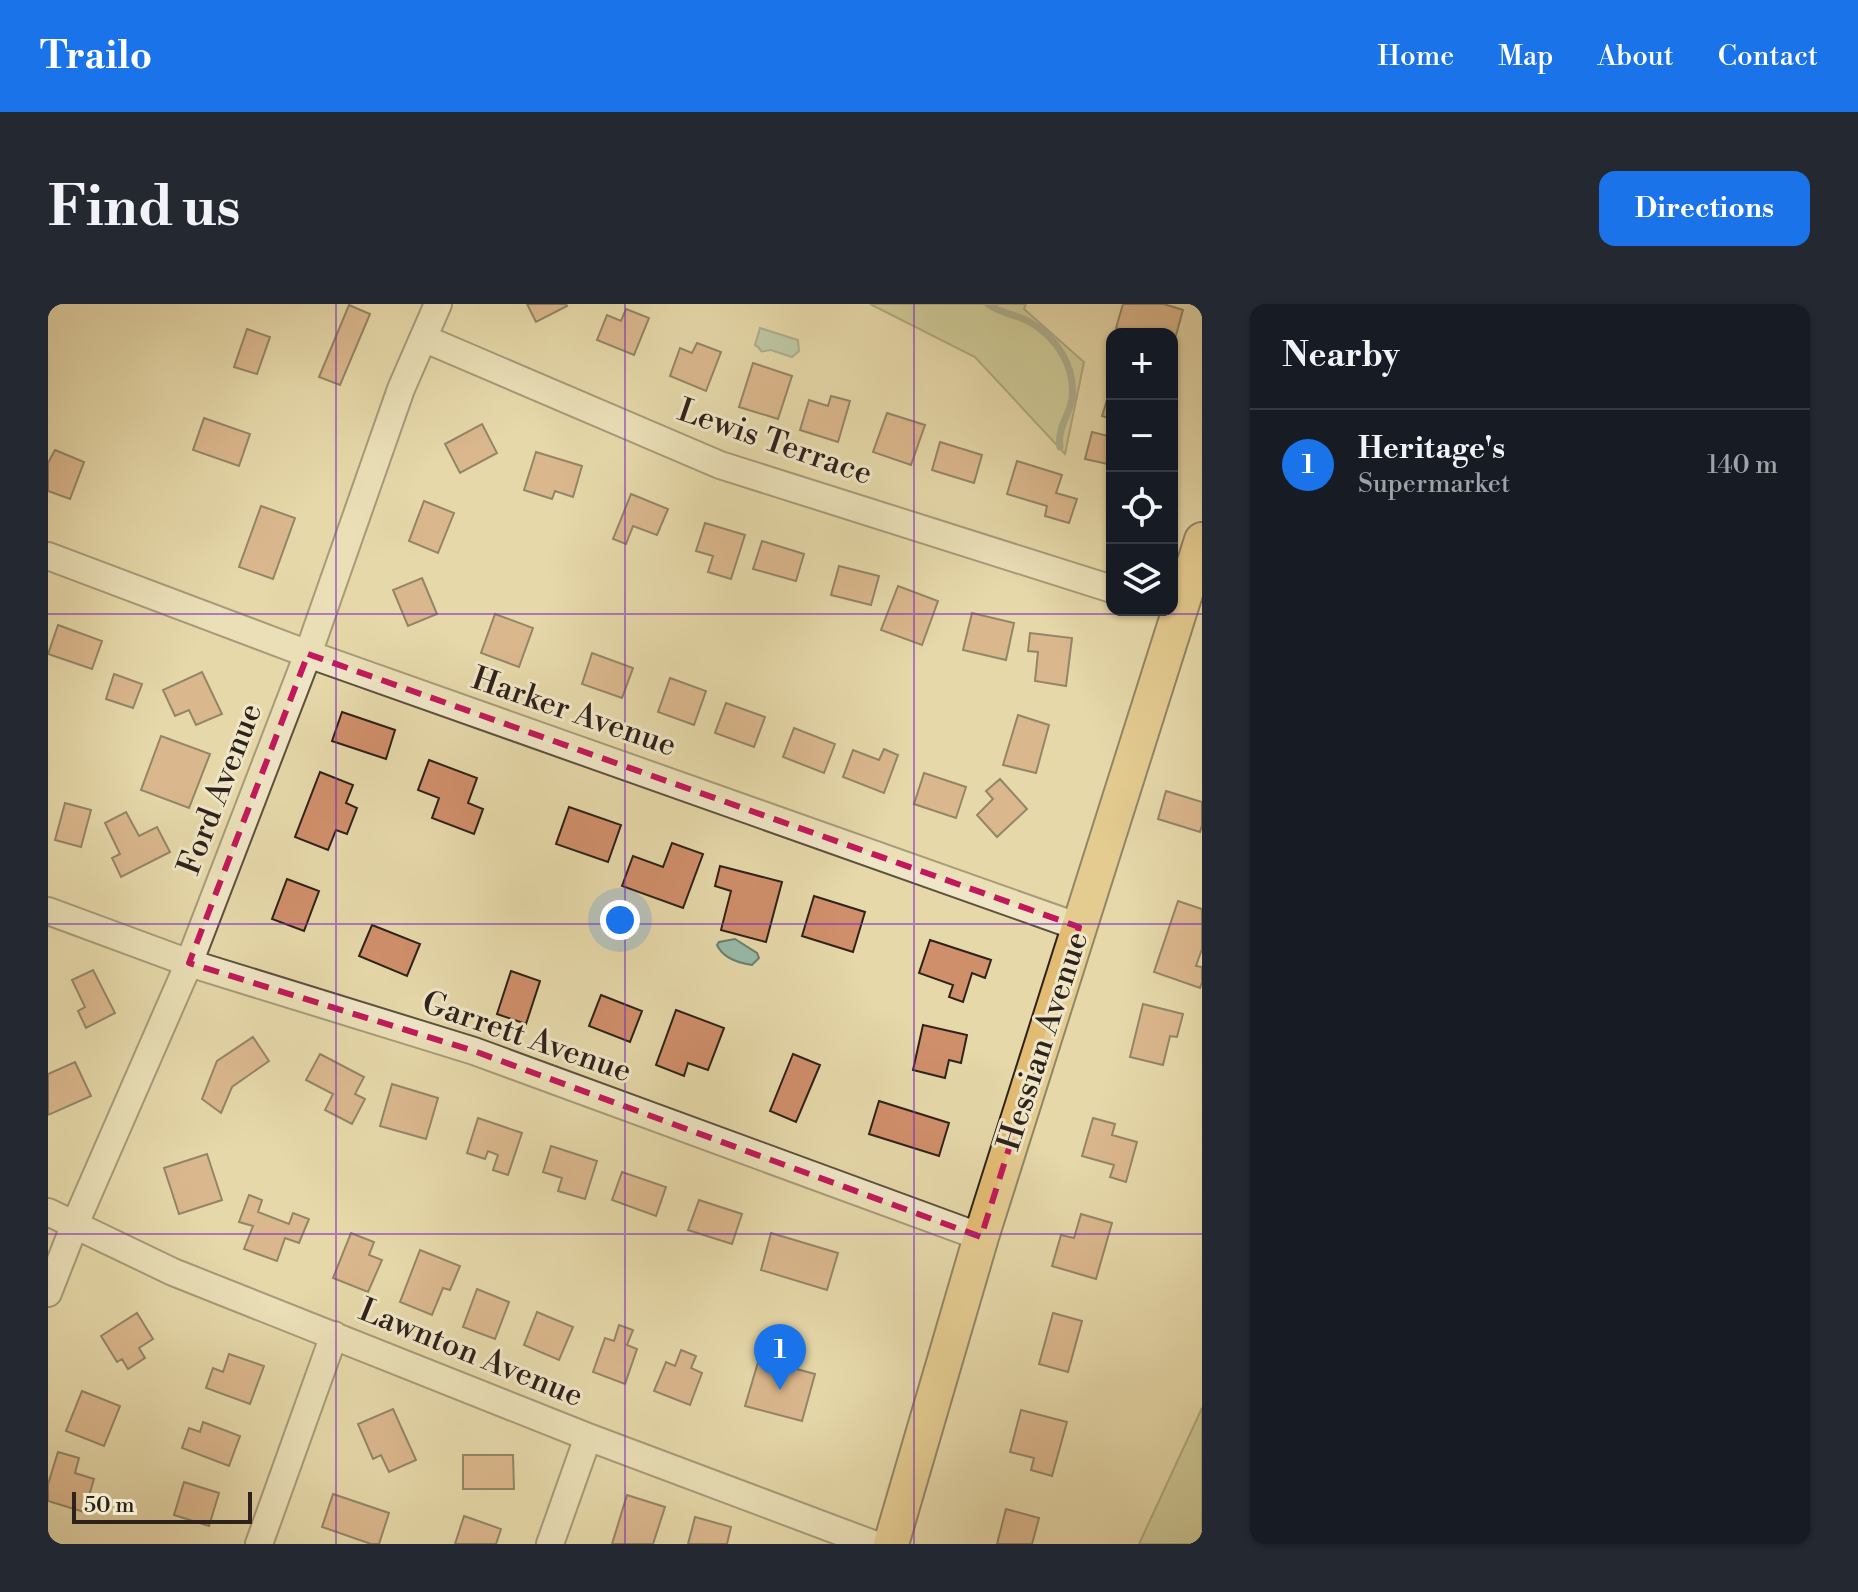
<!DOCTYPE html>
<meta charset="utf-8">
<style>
:root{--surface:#171b24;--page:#242831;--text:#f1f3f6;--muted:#9ea1a6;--line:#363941;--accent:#1a73e8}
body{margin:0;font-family:"Libre Bodoni",serif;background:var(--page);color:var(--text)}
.controls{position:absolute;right:24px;top:24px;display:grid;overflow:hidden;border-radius:16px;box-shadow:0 2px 6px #0004}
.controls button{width:72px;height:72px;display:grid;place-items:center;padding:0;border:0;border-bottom:2px solid var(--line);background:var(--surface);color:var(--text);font:40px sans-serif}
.scale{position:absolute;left:24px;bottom:20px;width:180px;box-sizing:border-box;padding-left:8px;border:4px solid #2e221c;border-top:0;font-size:22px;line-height:28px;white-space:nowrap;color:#2e221c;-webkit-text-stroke:6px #efe6c7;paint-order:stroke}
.you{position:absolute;left:572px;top:616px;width:28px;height:28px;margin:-20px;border:6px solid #fff;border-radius:50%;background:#1a73e8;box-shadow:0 0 0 12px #1a73e833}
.badge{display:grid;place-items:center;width:52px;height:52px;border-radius:50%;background:var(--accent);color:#fff;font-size:26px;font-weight:700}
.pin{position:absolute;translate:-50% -66px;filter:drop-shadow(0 2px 4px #0008)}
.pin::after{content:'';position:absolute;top:42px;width:28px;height:24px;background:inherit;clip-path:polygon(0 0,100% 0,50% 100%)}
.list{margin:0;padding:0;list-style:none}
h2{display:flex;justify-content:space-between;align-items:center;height:104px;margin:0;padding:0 32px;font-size:34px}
h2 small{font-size:26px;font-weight:400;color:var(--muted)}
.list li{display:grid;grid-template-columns:52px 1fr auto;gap:24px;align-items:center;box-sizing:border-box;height:112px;padding:0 32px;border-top:2px solid var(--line)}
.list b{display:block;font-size:30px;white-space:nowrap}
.list p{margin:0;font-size:26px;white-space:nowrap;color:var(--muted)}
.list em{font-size:26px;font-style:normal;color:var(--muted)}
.icon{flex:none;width:44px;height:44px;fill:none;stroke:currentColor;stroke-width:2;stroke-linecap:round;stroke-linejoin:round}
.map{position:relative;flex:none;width:1154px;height:1240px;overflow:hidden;border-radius:16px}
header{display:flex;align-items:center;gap:48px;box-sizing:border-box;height:112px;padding:0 40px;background:var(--accent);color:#fff}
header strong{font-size:38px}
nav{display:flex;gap:44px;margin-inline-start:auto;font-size:28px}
.intro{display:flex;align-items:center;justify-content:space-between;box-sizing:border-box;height:192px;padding:0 48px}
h1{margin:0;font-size:56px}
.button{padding:20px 36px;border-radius:16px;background:var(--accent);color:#fff;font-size:28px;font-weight:700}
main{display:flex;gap:48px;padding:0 48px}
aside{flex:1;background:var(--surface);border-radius:16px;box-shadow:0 2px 6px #0004}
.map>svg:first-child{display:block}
.green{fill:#b6be87;stroke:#727052;stroke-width:2}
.water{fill:#96baa8;stroke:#6c7d70;stroke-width:2}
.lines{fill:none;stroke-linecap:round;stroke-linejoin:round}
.stream{stroke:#6c7d70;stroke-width:7}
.building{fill:#cf8f6a;stroke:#2e221c;stroke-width:2}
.minor-casing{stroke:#5c503f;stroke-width:30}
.major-casing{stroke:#2e221c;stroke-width:38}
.minor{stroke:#efe6c7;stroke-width:26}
.major{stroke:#e3bc74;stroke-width:34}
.marked{fill:none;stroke:#c2185b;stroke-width:6;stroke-dasharray:16 10;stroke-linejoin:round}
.grid{fill:none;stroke:#7b2cbf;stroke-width:2;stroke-opacity:0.55}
.labels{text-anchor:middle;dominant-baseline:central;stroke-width:6;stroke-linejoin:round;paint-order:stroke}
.street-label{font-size:32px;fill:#2e221c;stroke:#efe6c7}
</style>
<header>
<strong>Trailo</strong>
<nav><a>Home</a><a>Map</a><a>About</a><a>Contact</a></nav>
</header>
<div class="intro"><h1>Find us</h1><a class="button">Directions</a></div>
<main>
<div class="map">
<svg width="1154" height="1240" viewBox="0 0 1154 1240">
<rect width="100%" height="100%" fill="#e6d8a9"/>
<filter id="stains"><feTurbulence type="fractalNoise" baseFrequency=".0025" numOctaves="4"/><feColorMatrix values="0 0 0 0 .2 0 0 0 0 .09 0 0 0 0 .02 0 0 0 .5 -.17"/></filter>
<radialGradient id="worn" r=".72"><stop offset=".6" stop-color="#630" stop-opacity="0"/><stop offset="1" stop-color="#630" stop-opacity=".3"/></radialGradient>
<path class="green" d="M822 0H978L976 5 1036 58 1017 150 927 53Z
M1154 1104V1240H1091Z"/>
<path class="water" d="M712 24 750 36 751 47 744 53 723 46C706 49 718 47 707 41Z
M687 635 709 649 711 654 704 661C690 659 675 654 669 641L671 638Z"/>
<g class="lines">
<path class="stream" d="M940 0C951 9 967 10 980 17 1008 32 1028 63 1024 95 1021 112 1009 124 1012 143"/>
</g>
<path class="building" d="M479 0H518L519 2 488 18Z
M1075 0H1116L1135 6 1125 42 1124 30H1087L1068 24Z
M301 1 322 10 292 81 271 73Z
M578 5 601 14 586 51 549 36 559 11 573 17Z
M199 25 222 33 209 70 186 63Z
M649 39 673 48 658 87 622 72 632 44 644 49Z
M705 59 744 72 730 115 691 103Z
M1064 80V115L1054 112Z
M783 92 802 97 790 138 752 126 761 96 780 102Z
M839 109 877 121 863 161 825 148Z
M156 114 202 130 191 162 145 146Z
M434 120 449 149 412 169 397 140Z
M1044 128 1064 133V161L1037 155Z
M892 138 934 151 926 179 884 166Z
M7 146 36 158 22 195 0 187V159Z
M488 148 534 162 525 193 507 187 504 195 476 186Z
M969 157 1014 171 1008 189 1029 195 1021 219 997 212 999 202 959 190Z
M583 190 620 205 609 231 585 222 578 240 565 235Z
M376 197 406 209 390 249 361 237Z
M213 202 247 214 225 275 191 263Z
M657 219 697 231 683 275 660 268 665 252 648 247Z
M714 237 756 250 748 277 705 265Z
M791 262 831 272 823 301 783 291Z
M374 274 389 310 360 322 345 286Z
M850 282 890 297 874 341 833 326Z
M924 309 966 319 958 356 915 346Z
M447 310 485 324 471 363 433 349Z
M10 321 54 337 44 365 0 350Z
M982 329 1024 334 1018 382 987 377 990 348 980 347Z
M544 349 585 364 574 394 534 380Z
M154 368 174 410 148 421 141 406 127 412 115 386Z
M66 370 94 380 85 404 58 395Z
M622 374 658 387 646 421 610 408Z
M678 399 717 413 706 443 667 429Z
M294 408 347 426 338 455 284 437Z
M970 411 1001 421 988 469 955 461Z
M746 424 787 440 776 469 735 453Z
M113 432 162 450 141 504 93 486Z
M836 445 850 451 836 489 795 473 805 446 831 456Z
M381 456 429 474 420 499 435 505 426 530 384 514 391 494 370 486Z
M272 468 305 481 298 499 309 504 299 530 288 526 280 546 247 533Z
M876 469 918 483 908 514 866 500Z
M952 475 979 505 949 533 929 511 945 495 938 487Z
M1118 487 1154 498V521L1152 528 1110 515Z
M17 499 43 506 33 543 7 536Z
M521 503 573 521 560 558 508 540Z
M78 508 91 532 109 523 122 548 73 573 64 554 72 550 57 519Z
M624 539 655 550 635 604 574 582 585 552 615 563Z
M672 562 734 578 718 638 673 626 683 587 667 582Z
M239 575 271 587 256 627 224 615Z
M766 592 817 608 805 648 754 632Z
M1130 597 1154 605V645L1148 662 1154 663V678L1152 684 1106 668Z
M324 621 372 640 359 672 311 652Z
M882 636 943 656 937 674 924 669 915 698 901 693 905 681 871 669Z
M45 666 67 709 38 724 30 707 37 703 24 676Z
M463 667 492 677 478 720 449 710Z
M553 691 594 707 582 738 541 722Z
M1095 700 1135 710 1129 733 1122 732 1115 761 1082 753Z
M628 706 676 724 660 766 640 759 636 772 608 761Z
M875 721 919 731 913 759 901 756 897 774 865 766Z
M205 733 221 757 184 783 173 809 154 795 169 757Z
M272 750 316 773 307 790 317 795 304 820 277 806 285 790 258 776Z
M745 750 772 761 748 818 722 807Z
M27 758 43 792 0 811V770Z
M344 780 390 794 378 835 332 822Z
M831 797 901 819 891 852 821 830Z
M430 814 474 829 460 871 445 866 450 851 440 847 437 855 419 849Z
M1045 814 1067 820 1064 831 1089 838 1078 878 1062 873 1066 861 1034 852Z
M503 842 549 857 537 895 510 887 514 874 495 868Z
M159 850 174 896 131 910 116 864Z
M574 868 618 883 608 912 564 896Z
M201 891 214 896 210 908 241 920 245 909 261 915 251 939 237 934 229 957 196 945 205 922 191 918Z
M651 896 694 910 684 940 640 926Z
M1033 910 1064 919 1048 975 1004 962 1013 931 1026 934Z
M303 929 326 938 321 951 334 956 320 988 285 974Z
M723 929 790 949 779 986 713 966Z
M372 946 412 962 402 986 395 984 384 1011 352 998Z
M429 985 461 998 447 1035 415 1023Z
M489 1008 525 1023 511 1056 476 1041Z
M89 1009 105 1035 91 1044 97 1054 80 1065 74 1055 69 1058 53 1032Z
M1005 1009 1034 1017 1020 1068 991 1060Z
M571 1021 585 1026 579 1041 589 1045 577 1080 545 1068 557 1034 566 1037Z
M633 1046 648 1052 643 1064 654 1069 642 1101 606 1087 618 1058 627 1062Z
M181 1050 216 1062 202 1100 158 1084 165 1064 175 1068Z
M711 1055 767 1070 754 1117 697 1102Z
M34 1087 72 1102 56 1142 18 1127Z
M345 1105 368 1156 341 1168 333 1151 325 1155 310 1120Z
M973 1106 1019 1118 1004 1172 983 1166 986 1154 962 1148Z
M155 1118 192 1132 181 1162 134 1144 141 1124 152 1128Z
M10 1148 31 1154 27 1169 46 1175 36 1208 0 1197V1180Z
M415 1151H465L466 1185H415Z
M136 1178 171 1189 161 1222 126 1211Z
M285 1190 341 1209 331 1240H323L274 1223Z
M579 1191 617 1203 605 1240H564Z
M958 1205 991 1214 984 1240H949Z
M416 1212 453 1225 448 1240H407Z
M647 1213 683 1223 679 1240H640Z"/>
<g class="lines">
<defs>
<path id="minor" d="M375 34 672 161 1064 285
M0 252 260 350 1031 623
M0 607 141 659 426 747 933 933
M0 908 125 968 540 1133 825 1240
M0 989 27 920 141 659 260 350 353 85 390 0
M211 1240 286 1031
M502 1240 540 1133"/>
<path id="major" d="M843 1240 933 933 1154 236"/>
</defs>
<use href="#minor" class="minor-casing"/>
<use href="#major" class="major-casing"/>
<use href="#minor" class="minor"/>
<use href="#major" class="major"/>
</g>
<path d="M0 0H1154V1240H0ZM260 350 1031 623 933 933 426 747 141 659Z" fill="#e6d8a9" fill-opacity=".55" fill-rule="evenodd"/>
<path class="marked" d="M260 350 1031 623 933 933 426 747 141 659Z"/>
<path class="grid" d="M288 0V1240M577 0V1240M866 0V1240M0 310H1154M0 620H1154M0 930H1154"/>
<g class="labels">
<g class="street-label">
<text transform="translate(727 138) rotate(19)">Lewis Terrace</text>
<text transform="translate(526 408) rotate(19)">Harker Avenue</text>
<text transform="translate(172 485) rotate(-69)">Ford Avenue</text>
<text transform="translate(479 733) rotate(19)">Garrett Avenue</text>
<text transform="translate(995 737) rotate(-72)">Hessian Avenue</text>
<text transform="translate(423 1049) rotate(22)">Lawnton Avenue</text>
</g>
</g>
<rect width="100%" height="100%" filter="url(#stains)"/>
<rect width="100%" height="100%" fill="url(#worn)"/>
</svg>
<div class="controls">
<button>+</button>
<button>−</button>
<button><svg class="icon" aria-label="locate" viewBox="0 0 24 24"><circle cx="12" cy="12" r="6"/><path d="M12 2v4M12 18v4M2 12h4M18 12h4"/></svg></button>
<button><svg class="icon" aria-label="layers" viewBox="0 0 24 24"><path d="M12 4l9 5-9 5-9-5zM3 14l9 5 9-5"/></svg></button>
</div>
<div class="scale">50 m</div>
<div class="you"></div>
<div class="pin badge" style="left:732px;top:1086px">1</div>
</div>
<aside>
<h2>Nearby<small></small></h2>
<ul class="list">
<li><span class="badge">1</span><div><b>Heritage's</b><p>Supermarket</p></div><em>140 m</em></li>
</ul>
</aside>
</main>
